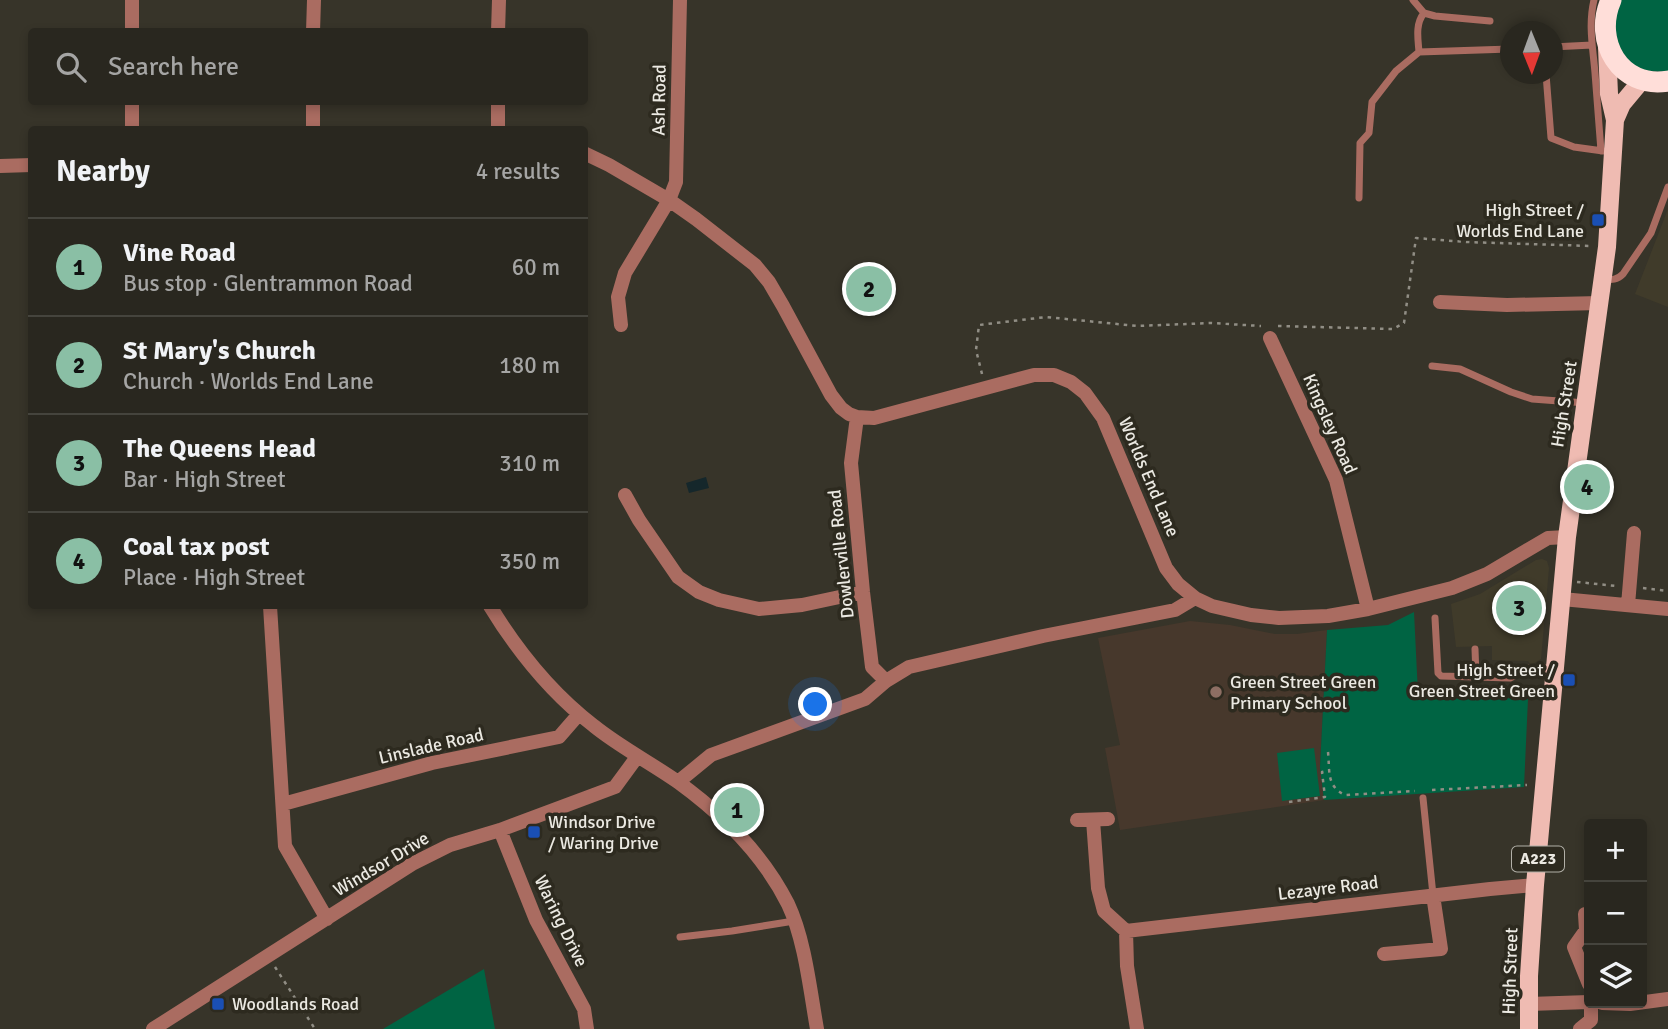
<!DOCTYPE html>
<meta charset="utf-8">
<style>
:root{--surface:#29271f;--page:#312f28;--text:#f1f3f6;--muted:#a5a5a4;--line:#45443d;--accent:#8abfa5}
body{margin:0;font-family:Signika,sans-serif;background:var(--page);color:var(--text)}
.controls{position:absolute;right:21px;bottom:21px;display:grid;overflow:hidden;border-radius:7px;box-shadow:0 4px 10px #0003}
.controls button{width:63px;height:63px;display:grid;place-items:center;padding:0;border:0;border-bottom:2px solid var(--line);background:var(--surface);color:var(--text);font:35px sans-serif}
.compass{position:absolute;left:1500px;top:21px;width:63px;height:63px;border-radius:50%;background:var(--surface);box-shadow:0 4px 10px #0003;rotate:179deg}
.you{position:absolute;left:816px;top:705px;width:24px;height:24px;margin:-18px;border:5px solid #fff;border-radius:50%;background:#1a73e8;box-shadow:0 0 0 10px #1a73e833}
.badge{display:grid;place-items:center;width:46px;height:46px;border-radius:50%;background:var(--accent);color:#111;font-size:23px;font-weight:700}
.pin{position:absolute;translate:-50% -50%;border:4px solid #fff;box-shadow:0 2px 7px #0006}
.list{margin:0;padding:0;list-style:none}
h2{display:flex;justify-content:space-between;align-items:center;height:91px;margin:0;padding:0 28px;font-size:30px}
h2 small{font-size:23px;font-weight:400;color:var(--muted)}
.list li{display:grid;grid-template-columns:46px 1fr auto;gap:21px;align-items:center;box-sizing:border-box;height:98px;padding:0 28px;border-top:2px solid var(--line)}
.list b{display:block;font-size:26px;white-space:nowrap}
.list p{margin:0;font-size:23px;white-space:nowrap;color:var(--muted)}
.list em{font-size:23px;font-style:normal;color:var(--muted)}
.icon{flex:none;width:38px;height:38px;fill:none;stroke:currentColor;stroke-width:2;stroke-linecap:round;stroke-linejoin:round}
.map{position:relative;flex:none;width:1668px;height:1029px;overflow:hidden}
.search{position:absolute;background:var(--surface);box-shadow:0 4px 10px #0003;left:28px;top:28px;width:560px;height:77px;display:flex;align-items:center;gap:18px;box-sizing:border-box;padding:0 24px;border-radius:7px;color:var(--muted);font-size:26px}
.panel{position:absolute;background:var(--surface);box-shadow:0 4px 10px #0003;left:28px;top:126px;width:560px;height:483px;border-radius:7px}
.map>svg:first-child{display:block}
.built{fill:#403b2a}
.education{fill:#47382c}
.green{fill:#006443}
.water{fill:#15272b}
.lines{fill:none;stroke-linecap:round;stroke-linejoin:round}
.path{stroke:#918e85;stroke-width:2.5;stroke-dasharray:3.5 5;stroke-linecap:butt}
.lane{stroke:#aa6c61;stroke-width:7}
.street{stroke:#aa6c61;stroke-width:14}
.primary{stroke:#efbbb2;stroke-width:18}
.highway{stroke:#ffded9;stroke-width:21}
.transit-dot{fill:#1a4fb4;stroke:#2d2a1f;stroke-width:2.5}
.education-dot{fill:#8d6e63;stroke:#2d2a1f;stroke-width:2.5}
.labels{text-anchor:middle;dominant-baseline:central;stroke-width:7;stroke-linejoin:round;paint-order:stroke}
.shield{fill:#2d2a1f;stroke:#b2b0a8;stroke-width:2}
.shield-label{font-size:16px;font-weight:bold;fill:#ebe9e2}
.street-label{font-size:18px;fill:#ebe9e2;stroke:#2d2a1f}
.poi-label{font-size:18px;fill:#ebe9e2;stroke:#2d2a1f;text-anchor:start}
</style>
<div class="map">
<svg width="1668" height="1029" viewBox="0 0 1668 1029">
<rect width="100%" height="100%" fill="#373429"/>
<path class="built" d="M1668 209V307L1635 294Z
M1542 559 1547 561 1549 568 1541 659 1531 665 1528 661 1492 660V646L1456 647 1451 604 1480 594 1536 560Z"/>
<path class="education" d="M1190 621 1230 625 1275 634H1297L1327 630 1320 767 1324 800 1120 830 1105 748 1120 745 1098 638Z"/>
<path class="green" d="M1619 0H1668V72L1640 71 1616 49 1611 17Z
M1414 612 1418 694 1528 699 1524 787 1324 800 1320 767 1327 630 1388 625Z
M1314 748 1320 796 1282 801 1277 753Z
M484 969 495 1029H383Z"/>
<path class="water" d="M706 477 709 488 689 493 686 483Z"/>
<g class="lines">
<path class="path" d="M1278 326 1393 329 1404 323 1416 238 1466 242 1591 246
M982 374 976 350 979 325 1046 317 1137 326 1211 323 1261 326
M1577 582 1616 586
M1643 588 1668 591
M1328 752C1330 771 1326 786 1345 795L1415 791
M1432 790 1527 785
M1289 802 1325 797 1322 772 1330 770
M275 967 315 1029"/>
<path class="lane" d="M1413 0 1424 13 1435 16 1490 21
M1594 0C1588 25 1593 48 1595 73 1597 99 1599 125 1601 151
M1552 47 1592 45
M1419 52C1418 39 1415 24 1424 13
M1546 74 1551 138 1574 147 1603 151
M1359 198 1360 143 1369 133 1372 102 1396 71 1419 52 1510 49
M1604 279C1612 280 1617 280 1623 274L1651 233 1668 187
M1432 366 1460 369 1511 392 1532 399 1586 403
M1435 618 1438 673 1441 676 1510 678 1530 668H1555
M1475 649 1476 677
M1423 798 1433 895
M680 937 732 931 794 921"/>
<path class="street" d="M132 0V32
M313 32 314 0
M498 32 499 0
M132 102V130
M313 130V102
M498 130V102
M584 153 609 165 669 200 696 219 755 265 769 282 783 306 831 395 841 408 849 414 857 417 874 418 1034 375H1054L1071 382 1085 393 1103 418 1166 568 1178 584 1195 598 1212 606 1251 615 1279 618 1328 616 1368 609 1452 588 1487 574 1548 538 1567 537
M0 166 32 165
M1440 302 1507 305 1600 303
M621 325 618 297 625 273 669 200 676 182 680 0
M1270 338 1336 480 1368 609
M857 417 851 463 863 592 872 667 886 681
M625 495 639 520 678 577 699 592 719 600 759 609 802 605 863 592
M1562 599 1668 609
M1628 605 1634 533
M270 606 285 846 327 919
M490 606C518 652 551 693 594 726 620 747 651 763 678 782 722 814 764 856 788 904 805 940 810 990 817 1029
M678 782 711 755 865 699 886 681 909 667 1043 636 1175 610 1195 598
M283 804 432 763 559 737 579 714
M1077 820 1108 819
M1093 820 1098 888 1104 911 1126 931 1127 966 1137 1029
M500 830 536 920 584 1009 587 1029
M1585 914 1586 930 1574 947 1589 984
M1126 931 1490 889 1535 885
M1384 954 1441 949 1433 895
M1602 1003 1630 1004 1668 999
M1529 1004 1589 1002
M153 1029 412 864 450 845 500 830 615 787 637 757
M1580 1029 1591 1020V1003"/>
<path class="primary" d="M1615 120 1622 104 1642 80
M1529 1029V976L1535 885 1567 537 1607 247 1615 120 1609 94 1607 47"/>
<path class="highway" d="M1611 0C1593 41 1620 89 1668 81"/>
</g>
<g class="transit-dot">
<rect x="1591" y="213" width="14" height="14" rx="3.5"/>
<rect x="1562" y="673" width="14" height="14" rx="3.5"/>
<rect x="527" y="825" width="14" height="14" rx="3.5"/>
<rect x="211" y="997" width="14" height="14" rx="3.5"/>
</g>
<circle class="education-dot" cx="1216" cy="692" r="7"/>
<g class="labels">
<rect class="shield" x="1512" y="846.5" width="52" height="25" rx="5"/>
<g class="shield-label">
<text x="1538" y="859">A223</text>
</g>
<g class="street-label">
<text transform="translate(659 100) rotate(-89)">Ash Road</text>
<text transform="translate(1564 404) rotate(-81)">High Street</text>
<text transform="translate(1330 424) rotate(66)">Kingsley Road</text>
<text transform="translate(1149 477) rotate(67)">Worlds End Lane</text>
<text transform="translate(841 554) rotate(-96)">Dowlerville Road</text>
<text transform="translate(431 746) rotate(-13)">Linslade Road</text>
<text transform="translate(381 864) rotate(-31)">Windsor Drive</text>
<text transform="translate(1328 888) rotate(-7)">Lezayre Road</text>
<text transform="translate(561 921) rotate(64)">Waring Drive</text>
<text transform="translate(1510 971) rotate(-88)">High Street</text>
</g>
<g class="poi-label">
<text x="1584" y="210" text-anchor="end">High Street /<tspan x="1584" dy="21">Worlds End Lane</tspan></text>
<text x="1555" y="670" text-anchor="end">High Street /<tspan x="1555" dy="21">Green Street Green</tspan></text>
<text x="1230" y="682">Green Street Green<tspan x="1230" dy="21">Primary School</tspan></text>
<text x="548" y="822">Windsor Drive<tspan x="548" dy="21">/ Waring Drive</tspan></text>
<text x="232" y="1004">Woodlands Road</text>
</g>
</g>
</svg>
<div class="controls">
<button>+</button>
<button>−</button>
<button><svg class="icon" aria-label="layers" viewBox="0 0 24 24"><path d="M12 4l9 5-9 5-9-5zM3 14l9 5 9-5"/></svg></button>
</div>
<svg class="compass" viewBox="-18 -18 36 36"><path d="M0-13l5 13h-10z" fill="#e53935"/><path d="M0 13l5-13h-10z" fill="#a5a5a4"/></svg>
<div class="you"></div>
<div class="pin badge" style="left:737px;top:810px">1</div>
<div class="pin badge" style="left:869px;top:289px">2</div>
<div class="pin badge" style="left:1519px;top:608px">3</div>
<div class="pin badge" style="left:1587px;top:487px">4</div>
<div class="search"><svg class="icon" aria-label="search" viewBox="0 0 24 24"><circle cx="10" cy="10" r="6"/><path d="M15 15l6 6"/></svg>Search here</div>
<section class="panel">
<h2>Nearby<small>4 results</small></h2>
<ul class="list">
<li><span class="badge">1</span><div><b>Vine Road</b><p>Bus stop · Glentrammon Road</p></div><em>60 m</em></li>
<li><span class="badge">2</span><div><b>St Mary's Church</b><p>Church · Worlds End Lane</p></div><em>180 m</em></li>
<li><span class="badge">3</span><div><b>The Queens Head</b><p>Bar · High Street</p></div><em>310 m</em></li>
<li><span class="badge">4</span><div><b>Coal tax post</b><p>Place · High Street</p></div><em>350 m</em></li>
</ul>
</section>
</div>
